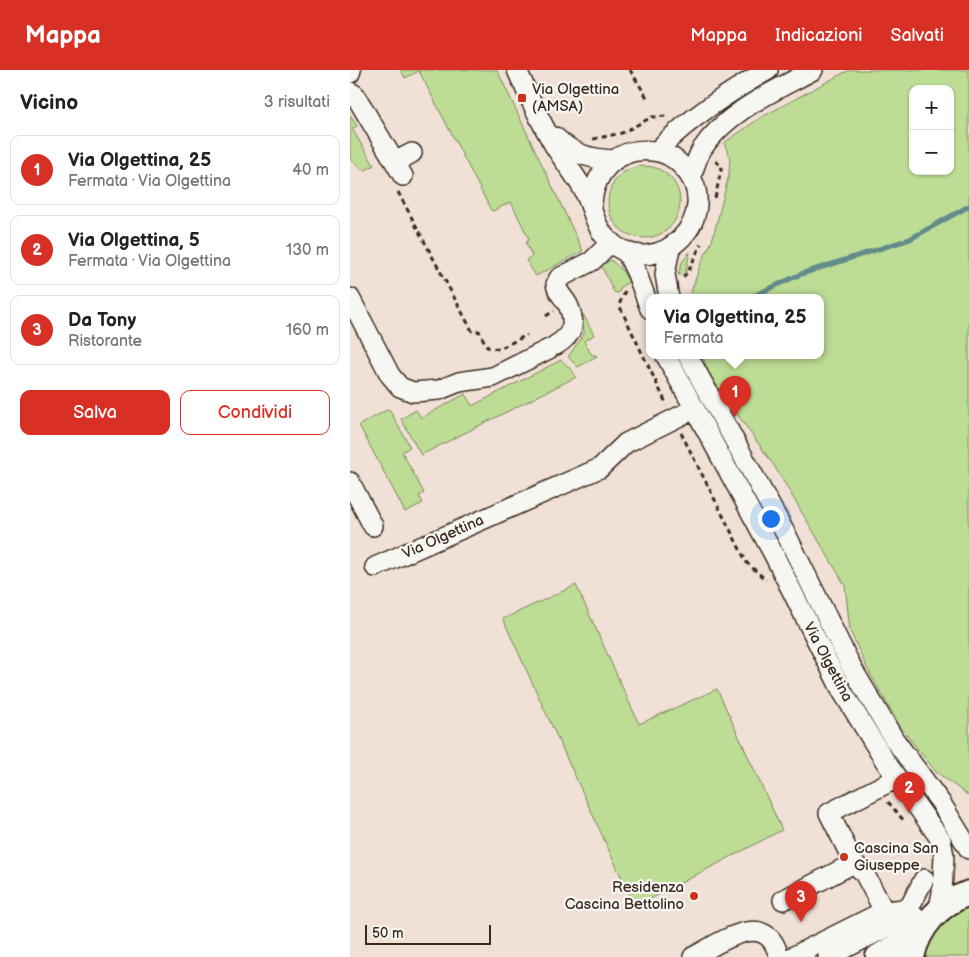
<!DOCTYPE html>
<html lang="it">
<meta charset="utf-8">
<style>
:root{--surface:#fff;--page:#f6f6f6;--text:#222;--muted:#767676;--line:#e0e0e0;--accent:#d93025}
body{margin:0;font-family:"Balsamiq Sans",sans-serif;background:var(--page);color:var(--text)}
.controls{position:absolute;right:15px;top:15px;display:grid;overflow:hidden;border-radius:10px;box-shadow:0 1px 4px #0004}
.controls button{width:45px;height:45px;display:grid;place-items:center;padding:0;border:0;border-bottom:1px solid var(--line);background:var(--surface);color:var(--text);font:25px sans-serif}
.scale{position:absolute;left:15px;bottom:12px;width:126px;box-sizing:border-box;padding-left:5px;border:2px solid #3b2a1e;border-top:0;font-size:14px;line-height:18px;white-space:nowrap;color:#3b2a1e;-webkit-text-stroke:4px #f6f6f2;paint-order:stroke}
.you{position:absolute;left:420px;top:448px;width:18px;height:18px;margin:-12px;border:4px solid #fff;border-radius:50%;background:#1a73e8;box-shadow:0 0 0 8px #1a73e833}
.badge{display:grid;place-items:center;width:32px;height:32px;border-radius:50%;background:var(--accent);color:#fff;font-size:16px;font-weight:700}
.pin{position:absolute;translate:-50% -41px;filter:drop-shadow(0 1px 2px #0008)}
.pin::after{content:'';position:absolute;top:26px;width:18px;height:15px;background:inherit;clip-path:polygon(0 0,100% 0,50% 100%)}
.popup{position:absolute;left:296px;top:224px;width:178px;height:65px;box-sizing:border-box;display:grid;place-content:center;border-radius:10px;background:var(--surface);filter:drop-shadow(0 1px 4px #0005);font-size:16px;white-space:nowrap;color:var(--muted)}
.popup b{font-size:19px;color:var(--text)}
.popup::after{content:'';position:absolute;left:50%;top:100%;margin-left:-10px;border:10px solid transparent;border-top-color:var(--surface)}
.list{margin:0;padding:0;list-style:none}
h2{display:flex;justify-content:space-between;align-items:center;height:65px;margin:0;padding:0 20px;font-size:21px}
h2 small{font-size:16px;font-weight:400;color:var(--muted)}
.list li{display:grid;grid-template-columns:32px 1fr auto;gap:15px;align-items:center;box-sizing:border-box;height:70px;margin:0 10px 10px;padding:0 10px;border:1px solid var(--line);border-radius:10px}
.list b{display:block;font-size:19px;white-space:nowrap}
.list p{margin:0;font-size:16px;white-space:nowrap;color:var(--muted)}
.list em{font-size:16px;font-style:normal;color:var(--muted)}
.actions{display:flex;gap:10px;padding:15px 20px}
.actions a{flex:1;padding:11px 0;border:1px solid var(--accent);border-radius:10px;text-align:center;font-size:18px;color:var(--accent)}
.actions .main{background:var(--accent);color:#fff}
.map{position:relative;flex:none;width:619px;height:887px;overflow:hidden}
header{display:flex;align-items:center;gap:30px;box-sizing:border-box;height:70px;padding:0 25px;background:var(--accent);color:#fff}
header strong{font-size:24px}
nav{display:flex;gap:28px;margin-inline-start:auto;font-size:18px}
main{display:flex}
aside{flex:1;background:var(--surface)}
.map>svg:first-child{display:block}
.green{fill:#bddd95;stroke:#7c845a;fill-rule:evenodd}
.lines{fill:none;stroke-linecap:round;stroke-linejoin:round}
.stream{stroke:#628c8a;stroke-width:5}
.minor-casing{stroke:#3b2a1e;stroke-width:22}
.major-casing{stroke:#3b2a1e;stroke-width:28}
.path{stroke:#3b2a1e;stroke-width:3;stroke-dasharray:5 4;stroke-linecap:butt}
.minor{stroke:#f6f6f2;stroke-width:19}
.major{stroke:#f6f6f2;stroke-width:24}
.poi-dot{fill:#c8321e;stroke:#f6f6f2;stroke-width:2}
.labels{text-anchor:middle;dominant-baseline:central;stroke-width:4.5;stroke-linejoin:round;paint-order:stroke}
.poi-label{font-size:15px;fill:#3b2a1e;stroke:#f6f6f2;text-anchor:start}
.street-label{font-size:15px;fill:#3b2a1e;stroke:#f6f6f2}
</style>
<header>
<strong>Mappa</strong>
<nav><a>Mappa</a><a>Indicazioni</a><a>Salvati</a></nav>
</header>
<main>
<aside>
<h2>Vicino<small>3 risultati</small></h2>
<ul class="list">
<li><span class="badge">1</span><div><b>Via Olgettina, 25</b><p>Fermata · Via Olgettina</p></div><em>40 m</em></li>
<li><span class="badge">2</span><div><b>Via Olgettina, 5</b><p>Fermata · Via Olgettina</p></div><em>130 m</em></li>
<li><span class="badge">3</span><div><b>Da Tony</b><p>Ristorante</p></div><em>160 m</em></li>
</ul>
<div class="actions"><a class="main">Salva</a><a>Condividi</a></div>
</aside>
<div class="map">
<svg width="619" height="887" viewBox="0 0 619 887">
<rect width="100%" height="100%" fill="#f0e0d6"/>
<filter id="ink" filterUnits="userSpaceOnUse"><feTurbulence type="fractalNoise" baseFrequency=".02" numOctaves="2"/><feDisplacementMap in="SourceGraphic" scale="10" xChannelSelector="R" yChannelSelector="G"/><feConvolveMatrix kernelMatrix="1 2 1 2 8 2 1 2 1" color-interpolation-filters="sRGB"/></filter>
<g filter="url(#ink)">
<path class="green" d="M51 0H147L233 181 186 206 176 190 182 186 176 173 179 169 161 132 143 141 141 140 69 1 55 8Z
M499 0H619V726L586 702 551 658 518 600 500 561 495 515 425 397 358 303 353 286H470V228H339L351 193 362 171 379 105 380 88 374 73 410 48ZM563 19H600V101H563Z
M0 45 7 56 2 59 24 95 14 101 0 89Z
M258 132a36 36 0 1 1 72 0a36 36 0 1 1-72 0Z
M340 182 335 204 328 205 332 192Z
M261 190 272 200 279 212 273 215 268 223 264 222 251 195Z
M233 244 244 265 234 271 241 284 247 286 228 297 218 287 234 264Z
M211 290 222 300 226 307 71 385 51 349 66 340 71 348 115 324 122 336Z
M39 339 60 377 52 382 74 423 69 426 73 433 55 442 9 355Z
M226 515 289 654 367 619 432 760 285 837 153 549Z
M619 837V887H575C581 865 598 845 619 837Z"/>
<g class="lines">
<path class="stream" d="M399 228 451 204 560 169 619 136"/>
<defs>
<path id="minor" d="M167 0C178 25 190 51 204 75 213 90 224 103 233 119 243 136 244 158 260 172 309 214 377 144 333 97 325 88 314 82 303 81 266 76 241 105 242 140
M0 3 1 0
M0 22 5 25 53 106
M205 67C223 84 239 89 264 90
M307 81C339 48 378 23 418 0
M45 92 62 83
M341 108C344 98 347 87 352 79 377 41 425 21 463 0
M276 181 287 204 300 239
M0 228 40 305 50 317 63 322 89 320 109 312 143 307 199 279
M319 228 315 204 320 178
M206 275C223 265 226 252 218 235 214 227 208 224 206 214L209 208 242 191 261 172
M316 286 424 485 492 621 535 691 591 770 594 786 592 823 589 838 585 845
M338 286 438 468 502 598 544 669 591 733 619 779
M0 412 23 456
M25 497 250 398 276 373 344 339
M433 830 504 793
M534 841 514 803 504 793 479 743 547 708
M343 887C370 873 417 837 429 887
M442 887 534 841 555 839 576 855
M478 887 547 852 558 840 574 809"/>
<path id="major" d="M528 887 560 868 573 858
M562 887C568 857 590 833 619 823"/>
</defs>
<use href="#minor" class="minor-casing"/>
<use href="#major" class="major-casing"/>
<path class="path" d="M280 0 298 29
M243 69 272 63 302 47 316 46 318 48
M48 122 122 261H129L137 277 149 279 177 265
M365 128 372 96 365 91
M333 207 338 202 351 174
M275 221 269 235 317 335
M196 246 204 241
M331 363 397 493 416 510
M538 732 555 752"/>
<use href="#minor" class="minor"/>
<use href="#major" class="major"/>
</g>
</g>
<g class="poi-dot">
<rect x="167" y="23" width="10" height="10" rx="2.5"/>
<circle cx="494" cy="787" r="5"/>
<circle cx="344" cy="826" r="5"/>
</g>
<g class="labels">
<g class="poi-label">
<text x="182" y="19">Via Olgettina<tspan x="182" dy="17">(AMSA)</tspan></text>
<text x="504" y="778">Cascina San<tspan x="504" dy="17">Giuseppe</tspan></text>
<text x="334" y="817" text-anchor="end">Residenza<tspan x="334" dy="17">Cascina Bettolino</tspan></text>
</g>
<g class="street-label">
<text transform="translate(93 467) rotate(-24)">Via Olgettina</text>
<text transform="translate(478 592) rotate(62)">Via Olgettina</text>
</g>
</g>
</svg>
<div class="controls">
<button>+</button>
<button>−</button>
</div>
<div class="scale">50 m</div>
<div class="you"></div>
<div class="pin badge" style="left:385px;top:347px">1</div>
<div class="popup"><b>Via Olgettina, 25</b>Fermata</div>
<div class="pin badge" style="left:559px;top:743px">2</div>
<div class="pin badge" style="left:451px;top:852px">3</div>
</div>
</main>
